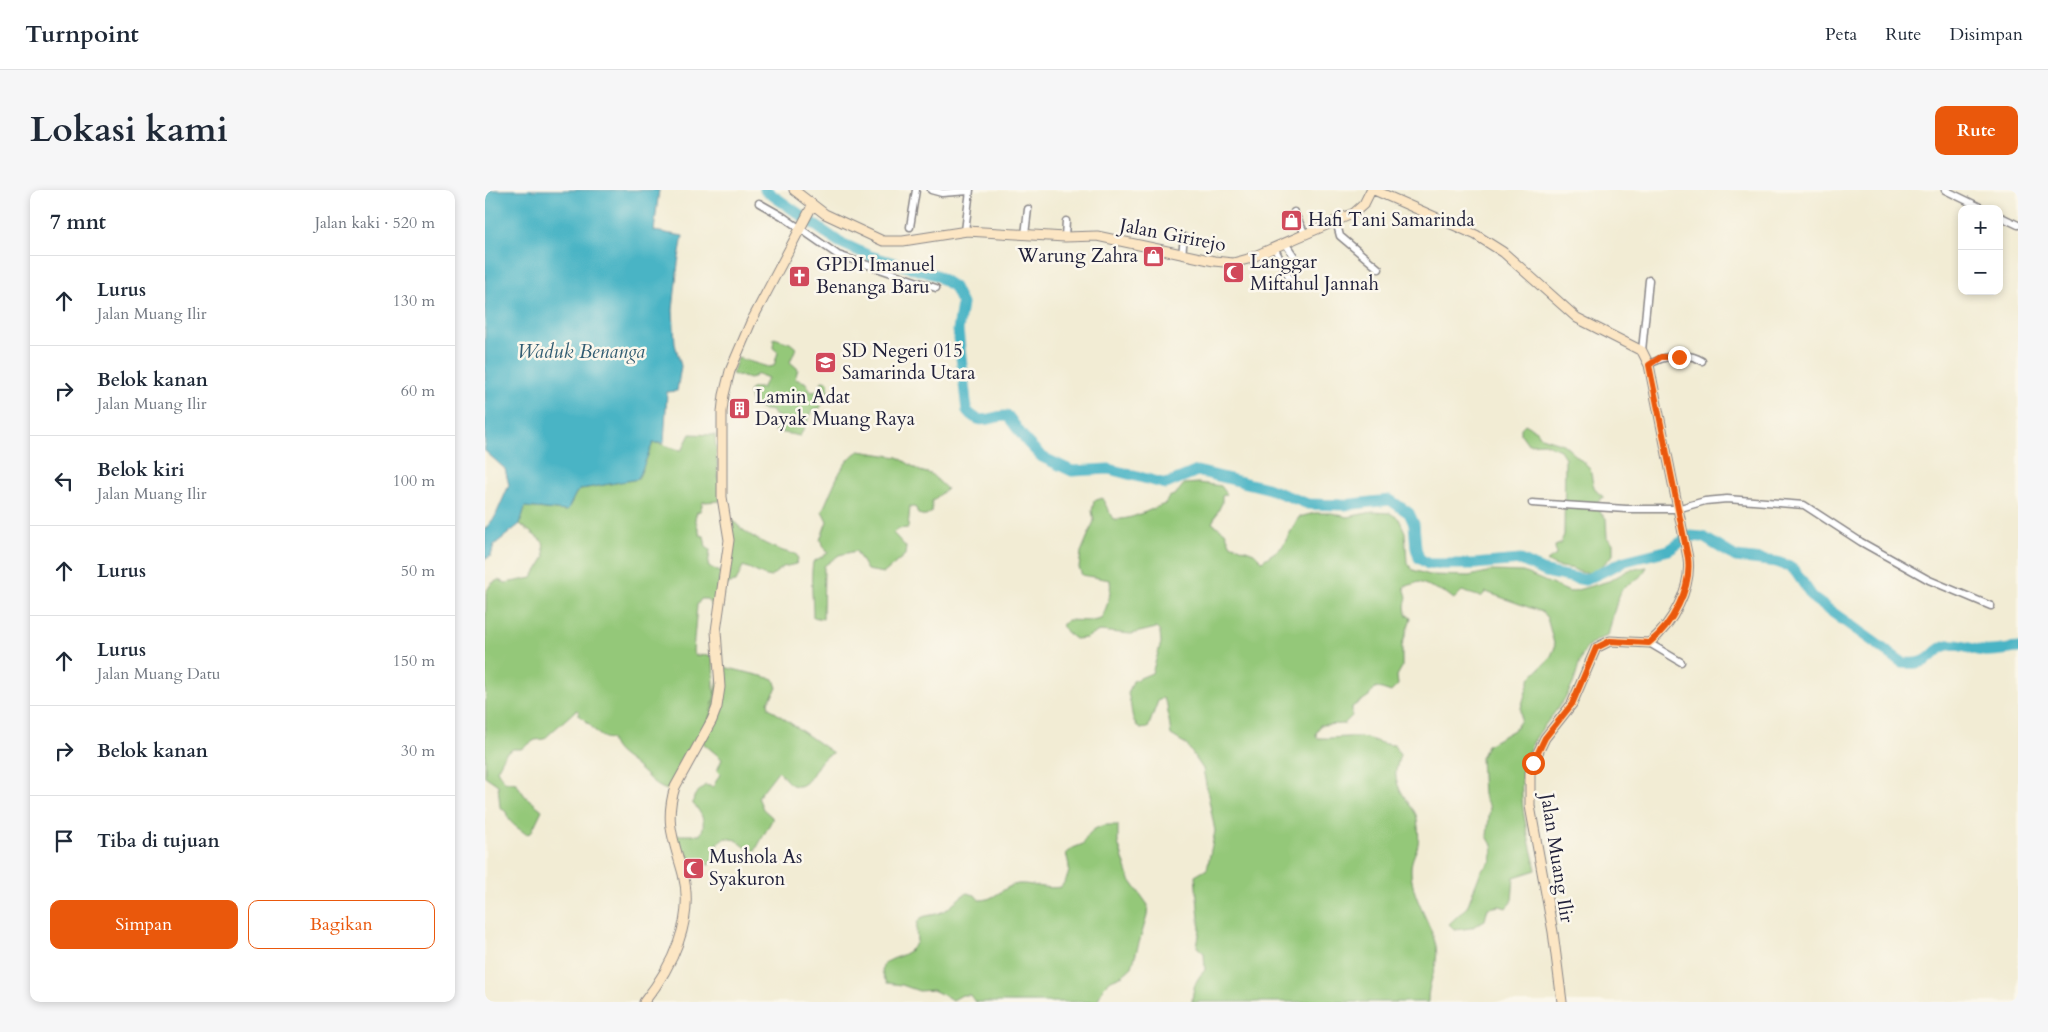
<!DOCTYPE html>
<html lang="id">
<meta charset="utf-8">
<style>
:root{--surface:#fff;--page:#f6f6f7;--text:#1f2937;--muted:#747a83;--line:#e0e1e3;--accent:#ea580c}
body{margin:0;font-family:Cardo,serif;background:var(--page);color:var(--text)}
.controls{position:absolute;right:15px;top:15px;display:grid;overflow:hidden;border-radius:10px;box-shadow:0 2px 8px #0003}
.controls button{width:45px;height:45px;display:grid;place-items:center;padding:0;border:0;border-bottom:1px solid var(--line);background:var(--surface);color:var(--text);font:25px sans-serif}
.stop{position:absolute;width:15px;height:15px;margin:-11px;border:4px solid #ea580c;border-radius:50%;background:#fff}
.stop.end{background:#ea580c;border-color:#fff;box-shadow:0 1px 5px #0008}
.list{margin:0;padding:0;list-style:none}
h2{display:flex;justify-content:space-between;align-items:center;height:65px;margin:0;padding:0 20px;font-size:21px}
h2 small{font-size:16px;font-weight:400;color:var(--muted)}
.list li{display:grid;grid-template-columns:32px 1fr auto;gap:15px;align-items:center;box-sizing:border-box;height:90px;padding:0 20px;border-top:1px solid var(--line)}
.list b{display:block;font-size:19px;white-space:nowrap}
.list p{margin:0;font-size:16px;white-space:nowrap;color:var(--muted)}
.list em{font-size:16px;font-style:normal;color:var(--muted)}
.actions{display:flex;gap:10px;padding:15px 20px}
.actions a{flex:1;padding:11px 0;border:1px solid var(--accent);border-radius:10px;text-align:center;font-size:18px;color:var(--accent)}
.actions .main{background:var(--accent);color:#fff}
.icon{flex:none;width:28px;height:28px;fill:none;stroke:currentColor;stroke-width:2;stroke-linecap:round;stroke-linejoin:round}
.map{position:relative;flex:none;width:1533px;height:812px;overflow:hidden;border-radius:10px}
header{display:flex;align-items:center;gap:30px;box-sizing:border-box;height:70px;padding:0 25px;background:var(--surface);border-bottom:1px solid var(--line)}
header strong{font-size:24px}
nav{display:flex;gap:28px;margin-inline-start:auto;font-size:18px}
.intro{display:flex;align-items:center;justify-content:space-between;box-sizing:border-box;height:120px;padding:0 30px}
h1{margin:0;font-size:35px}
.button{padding:12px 22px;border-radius:10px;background:var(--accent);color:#fff;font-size:18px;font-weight:700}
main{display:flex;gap:30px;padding:0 30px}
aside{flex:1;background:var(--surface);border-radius:10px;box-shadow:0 2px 8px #0003}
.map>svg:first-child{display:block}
.green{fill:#94c879;stroke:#5b755a}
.water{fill:#48b4c5;stroke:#356b80}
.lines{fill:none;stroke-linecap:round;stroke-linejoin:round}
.river{stroke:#48b4c5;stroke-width:11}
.street-casing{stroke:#8a8788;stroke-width:9}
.secondary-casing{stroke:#8a8788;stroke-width:11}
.street{stroke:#fff;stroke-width:6}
.secondary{stroke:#fce6c4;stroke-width:9}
.route{stroke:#ea580c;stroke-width:6}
.labels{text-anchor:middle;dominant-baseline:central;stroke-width:5;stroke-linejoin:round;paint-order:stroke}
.poi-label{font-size:19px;fill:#22223b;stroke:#fbf7ec;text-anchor:start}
.street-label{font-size:19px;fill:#22223b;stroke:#fbf7ec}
.water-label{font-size:20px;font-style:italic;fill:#315c72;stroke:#fbf7ec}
</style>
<header>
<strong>Turnpoint</strong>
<nav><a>Peta</a><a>Rute</a><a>Disimpan</a></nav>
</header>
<div class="intro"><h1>Lokasi kami</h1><a class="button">Rute</a></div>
<main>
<aside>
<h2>7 mnt<small>Jalan kaki · 520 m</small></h2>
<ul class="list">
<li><svg class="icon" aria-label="ahead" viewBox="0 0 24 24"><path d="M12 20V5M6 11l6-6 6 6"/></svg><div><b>Lurus</b><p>Jalan Muang Ilir</p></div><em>130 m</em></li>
<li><svg class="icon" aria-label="right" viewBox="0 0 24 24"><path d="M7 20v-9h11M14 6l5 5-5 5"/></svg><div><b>Belok kanan</b><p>Jalan Muang Ilir</p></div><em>60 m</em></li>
<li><svg class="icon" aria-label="left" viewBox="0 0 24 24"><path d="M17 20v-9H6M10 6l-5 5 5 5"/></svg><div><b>Belok kiri</b><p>Jalan Muang Ilir</p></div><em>100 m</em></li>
<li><svg class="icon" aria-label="ahead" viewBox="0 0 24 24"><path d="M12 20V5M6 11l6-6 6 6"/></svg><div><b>Lurus</b></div><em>50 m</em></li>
<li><svg class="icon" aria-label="ahead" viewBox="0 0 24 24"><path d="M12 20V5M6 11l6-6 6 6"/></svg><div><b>Lurus</b><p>Jalan Muang Datu</p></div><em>150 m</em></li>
<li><svg class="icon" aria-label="right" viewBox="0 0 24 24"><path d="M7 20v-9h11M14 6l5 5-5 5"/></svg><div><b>Belok kanan</b></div><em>30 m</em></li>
<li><svg class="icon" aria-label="arrive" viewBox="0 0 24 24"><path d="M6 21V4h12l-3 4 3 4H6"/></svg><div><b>Tiba di tujuan</b></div></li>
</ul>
<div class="actions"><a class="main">Simpan</a><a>Bagikan</a></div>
</aside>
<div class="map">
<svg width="1533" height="812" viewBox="0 0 1533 812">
<rect width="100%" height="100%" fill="#fbf7ec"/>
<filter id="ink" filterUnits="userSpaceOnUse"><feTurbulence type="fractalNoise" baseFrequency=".02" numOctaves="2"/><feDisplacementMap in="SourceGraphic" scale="10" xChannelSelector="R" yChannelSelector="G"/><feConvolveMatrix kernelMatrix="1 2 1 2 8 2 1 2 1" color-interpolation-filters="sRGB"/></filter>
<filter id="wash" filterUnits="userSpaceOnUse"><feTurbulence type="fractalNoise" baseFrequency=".0096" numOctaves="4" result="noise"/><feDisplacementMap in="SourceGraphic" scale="20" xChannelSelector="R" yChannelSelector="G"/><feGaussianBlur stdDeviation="1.12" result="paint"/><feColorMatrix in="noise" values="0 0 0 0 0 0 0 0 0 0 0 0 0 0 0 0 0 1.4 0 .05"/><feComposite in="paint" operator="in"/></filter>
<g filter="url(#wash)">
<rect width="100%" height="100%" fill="#f2ecd4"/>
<path class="green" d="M289 148 305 153 311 158 305 172 313 179 310 189 320 192 327 202 334 200 337 191 343 192V202L335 218 328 220 315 246 289 241 294 227 288 224 287 221 275 219 267 214 264 202 267 198H277L283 188 273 184 265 189 247 184 253 168 283 177 289 176 293 162 288 158Z
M1040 234 1052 241 1056 247 1078 254 1105 278C1108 290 1106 300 1119 307L1114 310C1113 318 1114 323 1121 328L1122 348 1128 353V365C1119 373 1109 387 1095 382 1091 381 1088 378 1084 378 1075 377 1070 377 1062 371L1071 365 1070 356 1075 354 1079 345 1080 268 1075 260 1059 253 1043 254 1036 244V238Z
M205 244 230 245 235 311 218 312 215 321 212 322 210 328 215 345 219 346 221 357 225 360 223 376 235 382 231 415H226L222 409H216L212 415 208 461 210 465 226 466 228 469 230 518 188 595 182 600C169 596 163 586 152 577 143 568 129 563 126 549 111 549 107 532 94 526V521L91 520 59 549 50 550 36 559H28L21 563 12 580 19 591 31 593 40 606 57 620 46 643 41 644C32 637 24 634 21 622L15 617 13 595 0 586 1 402 6 394 13 390 21 393 47 388 60 367 58 352 35 334 40 317 82 321 91 303 96 299 153 289 168 253C179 253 186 259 197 260Z
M374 261 413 267 435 281 446 284 462 299 447 311V322L441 326 433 324 431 318 425 316 423 338 412 339 408 343 421 357 420 365 399 383 382 380 371 361 354 365 339 376 338 429 328 427C328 409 325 390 328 372L343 363 335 350 342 331 337 321C347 302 355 271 374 261Z
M714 293 736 296 742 304 737 306V313L727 333 740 342 745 354 769 363 777 371 797 357 814 327 830 323H847L862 327 888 322 905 323 914 329 920 342 922 373 928 380 945 385 984 386 1007 381 1038 382 1085 402 1124 391 1144 380 1162 377C1155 390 1148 391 1139 397 1133 402 1125 437 1123 446 1094 454 1097 470 1088 494 1079 514 1061 531 1049 551 1025 591 1042 638 1051 680L1029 687 1027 711 1021 718 1015 716 1003 718 1000 730 986 738 970 740 964 734 982 717 996 681 1006 671 1008 657 1002 646 1005 617 998 605 996 568 1002 555 1029 540 1036 530V518L1045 488 1065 468 1070 457 1062 428 1057 422 1001 402 996 407 977 401 969 409 961 403 934 392 919 397 922 407 920 416 921 424 926 428 917 455V477L912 486 913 495 906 502 891 497 884 506 867 517V526L859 534 835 535 831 544 832 548C846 549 860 546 874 547 887 548 896 555 909 555L915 565C907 590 911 593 924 614 927 618 931 623 932 628 933 637 935 649 932 658 929 666 926 671 926 680 926 707 945 730 951 756 955 775 942 793 943 812H707C708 798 710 790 720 780L719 763 712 757 715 739 710 686 722 679 730 641 718 579 701 554 686 545 682 515 678 508 673 511 663 538 655 539C644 529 648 517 643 504L648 491 667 483 676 453 675 442 671 438 646 444 614 441 601 448 590 449 581 442 577 435 582 430 607 431 616 429C622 417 627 403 625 390L597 385 594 378 596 362 609 331 607 321 609 311 617 308 628 329C645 331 663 320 680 314L684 307 691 304 699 294Z
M247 329C258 344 292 362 311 364L313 369 311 374 298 377 285 387C275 385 268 379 258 376L251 392 244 393 241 397 246 377Z
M239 477 289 489 292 498 283 512 284 518 348 563C345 565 341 566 338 569 328 579 322 605 304 593 299 589 298 584 293 581L273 607 278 619 287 627V630L270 661 267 662 251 650 240 648 232 654 231 668 227 670 224 675C220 675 202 670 197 668L189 645H215C222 633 217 623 208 614 208 602 214 603 220 595L228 597 235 584 232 581 237 569 218 553 236 480Z
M620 635H633V653L645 690 663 715 662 726 647 777 638 785 626 790 618 798 612 812H490L485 805H477L468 810 448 800 434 801 417 795 402 793C388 770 408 771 421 763 425 761 429 756 432 752 428 717 442 731 461 720 469 715 473 707 482 703L490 705 494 710C510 711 518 696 533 694 547 693 561 700 576 697 585 685 586 679 581 664L588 658 598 654C603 643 608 638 620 635Z"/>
<path class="water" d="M0 0H174L169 41 198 46 193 73 188 120 190 154 196 176 192 201 182 202 179 253H168L153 289 96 299 91 303 82 321 40 317 35 334 9 355 6 366 0 369V339L10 327 24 295 20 279 0 261Z"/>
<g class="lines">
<path class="river" d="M280 0 354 52 385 66 451 85 469 97 477 114 473 140 482 221C498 238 504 225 523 226L542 252 557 267 587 281 624 279 681 294 712 281 782 298 823 314 859 315 905 310 924 323 929 334 931 358 934 368 943 374H989L1036 370 1061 382 1100 390 1140 371 1184 360 1205 346 1218 347 1251 367 1292 372 1303 376 1310 381 1329 409 1418 473C1451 476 1443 460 1463 455 1474 453 1487 460 1498 461 1510 462 1521 459 1533 458"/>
</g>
</g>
<g filter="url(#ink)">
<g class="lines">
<defs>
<path id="street" d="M446 0 457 3 484 1
M1460 0 1499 19
M274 13 297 26 353 65 451 98
M809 22 820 44
M1514 26 1533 35
M851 31 855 46 894 79
M425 37 431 0
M480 41 485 0
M540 45 543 19
M580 47 581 31
M800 53 809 66
M789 57 808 96
M697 65 699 47
M1157 161 1164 90
M1164 175C1177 166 1202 161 1217 171
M1047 313 1141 319H1192L1220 311 1242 309 1319 315 1376 352 1444 390 1506 416
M1164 453 1196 472"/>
<path id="secondary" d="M309 0 340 24 398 51H418L482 41 580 47 612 46 729 71 748 73 763 69 869 23 879 14 886 0
M889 0 991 45 1018 62 1092 128 1157 161 1164 175 1203 368C1207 398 1187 435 1164 453L1125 451 1111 458 1087 514 1060 548 1048 573 1045 583V616L1068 742 1077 812
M159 812C187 777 210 730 198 684 189 651 179 632 190 597L227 530 232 517 235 497 231 441 244 350 237 307V222L239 205 245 181 266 132 327 16"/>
</defs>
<use href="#street" class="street-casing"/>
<use href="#secondary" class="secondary-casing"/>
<use href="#street" class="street"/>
<use href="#secondary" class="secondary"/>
</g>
</g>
<g class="lines" filter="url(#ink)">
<path class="route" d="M1048 573 1060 548 1087 514 1111 458 1125 451 1164 453C1187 435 1207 398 1203 368L1164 175 1176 167H1194"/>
</g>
<defs>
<symbol id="shop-square" viewBox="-11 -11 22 22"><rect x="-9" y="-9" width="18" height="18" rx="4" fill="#d1495b" stroke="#fbf7ec"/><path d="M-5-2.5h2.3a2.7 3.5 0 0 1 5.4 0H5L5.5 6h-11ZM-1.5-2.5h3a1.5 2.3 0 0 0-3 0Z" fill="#fff"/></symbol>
<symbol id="mosque-square" viewBox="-11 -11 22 22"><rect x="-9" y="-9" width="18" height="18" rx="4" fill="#d1495b" stroke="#fbf7ec"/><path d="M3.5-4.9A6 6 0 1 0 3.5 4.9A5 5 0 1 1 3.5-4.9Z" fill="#fff"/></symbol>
<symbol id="church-square" viewBox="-11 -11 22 22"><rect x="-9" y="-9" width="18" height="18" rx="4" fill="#d1495b" stroke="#fbf7ec"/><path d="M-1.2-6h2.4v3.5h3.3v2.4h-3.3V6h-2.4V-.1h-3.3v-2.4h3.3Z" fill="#fff"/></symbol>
<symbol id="school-square" viewBox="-11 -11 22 22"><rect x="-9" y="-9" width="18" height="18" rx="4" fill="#d1495b" stroke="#fbf7ec"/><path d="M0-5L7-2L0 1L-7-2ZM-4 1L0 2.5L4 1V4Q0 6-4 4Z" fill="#fff"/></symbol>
<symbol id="building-square" viewBox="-11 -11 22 22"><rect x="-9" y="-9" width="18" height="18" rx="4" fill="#d1495b" stroke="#fbf7ec"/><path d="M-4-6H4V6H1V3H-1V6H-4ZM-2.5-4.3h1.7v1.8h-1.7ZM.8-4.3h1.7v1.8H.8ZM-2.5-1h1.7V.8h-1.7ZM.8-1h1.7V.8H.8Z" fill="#fff"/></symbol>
</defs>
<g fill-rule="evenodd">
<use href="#shop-square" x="794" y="18" width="25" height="25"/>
<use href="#shop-square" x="656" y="54" width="25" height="25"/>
<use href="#mosque-square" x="736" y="70" width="25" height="25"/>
<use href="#church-square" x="302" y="74" width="25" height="25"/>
<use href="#school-square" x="328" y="160" width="25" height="25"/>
<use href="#building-square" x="242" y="206" width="25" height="25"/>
<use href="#mosque-square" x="196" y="666" width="25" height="25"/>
</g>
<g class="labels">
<g class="poi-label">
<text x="823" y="30">Hafi Tani Samarinda</text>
<text x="653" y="66" text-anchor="end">Warung Zahra</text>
<text x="765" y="72">Langgar<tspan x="765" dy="22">Miftahul Jannah</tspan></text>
<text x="331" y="75">GPDI Imanuel<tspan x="331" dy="22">Benanga Baru</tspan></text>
<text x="357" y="161">SD Negeri 015<tspan x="357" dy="22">Samarinda Utara</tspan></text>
<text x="270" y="207">Lamin Adat<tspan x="270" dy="22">Dayak Muang Raya</tspan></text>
<text x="224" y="667">Mushola As<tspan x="224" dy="22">Syakuron</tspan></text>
</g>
<g class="street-label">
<text transform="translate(688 45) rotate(11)">Jalan Girirejo</text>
<text transform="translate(1072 668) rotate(81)">Jalan Muang Ilir</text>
</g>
<g class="water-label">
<text x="96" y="161">Waduk Benanga</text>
</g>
</g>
</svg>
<div class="controls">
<button>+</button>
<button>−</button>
</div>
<div class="stop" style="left:1048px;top:573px"></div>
<div class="stop end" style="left:1194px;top:167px"></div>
</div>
</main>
